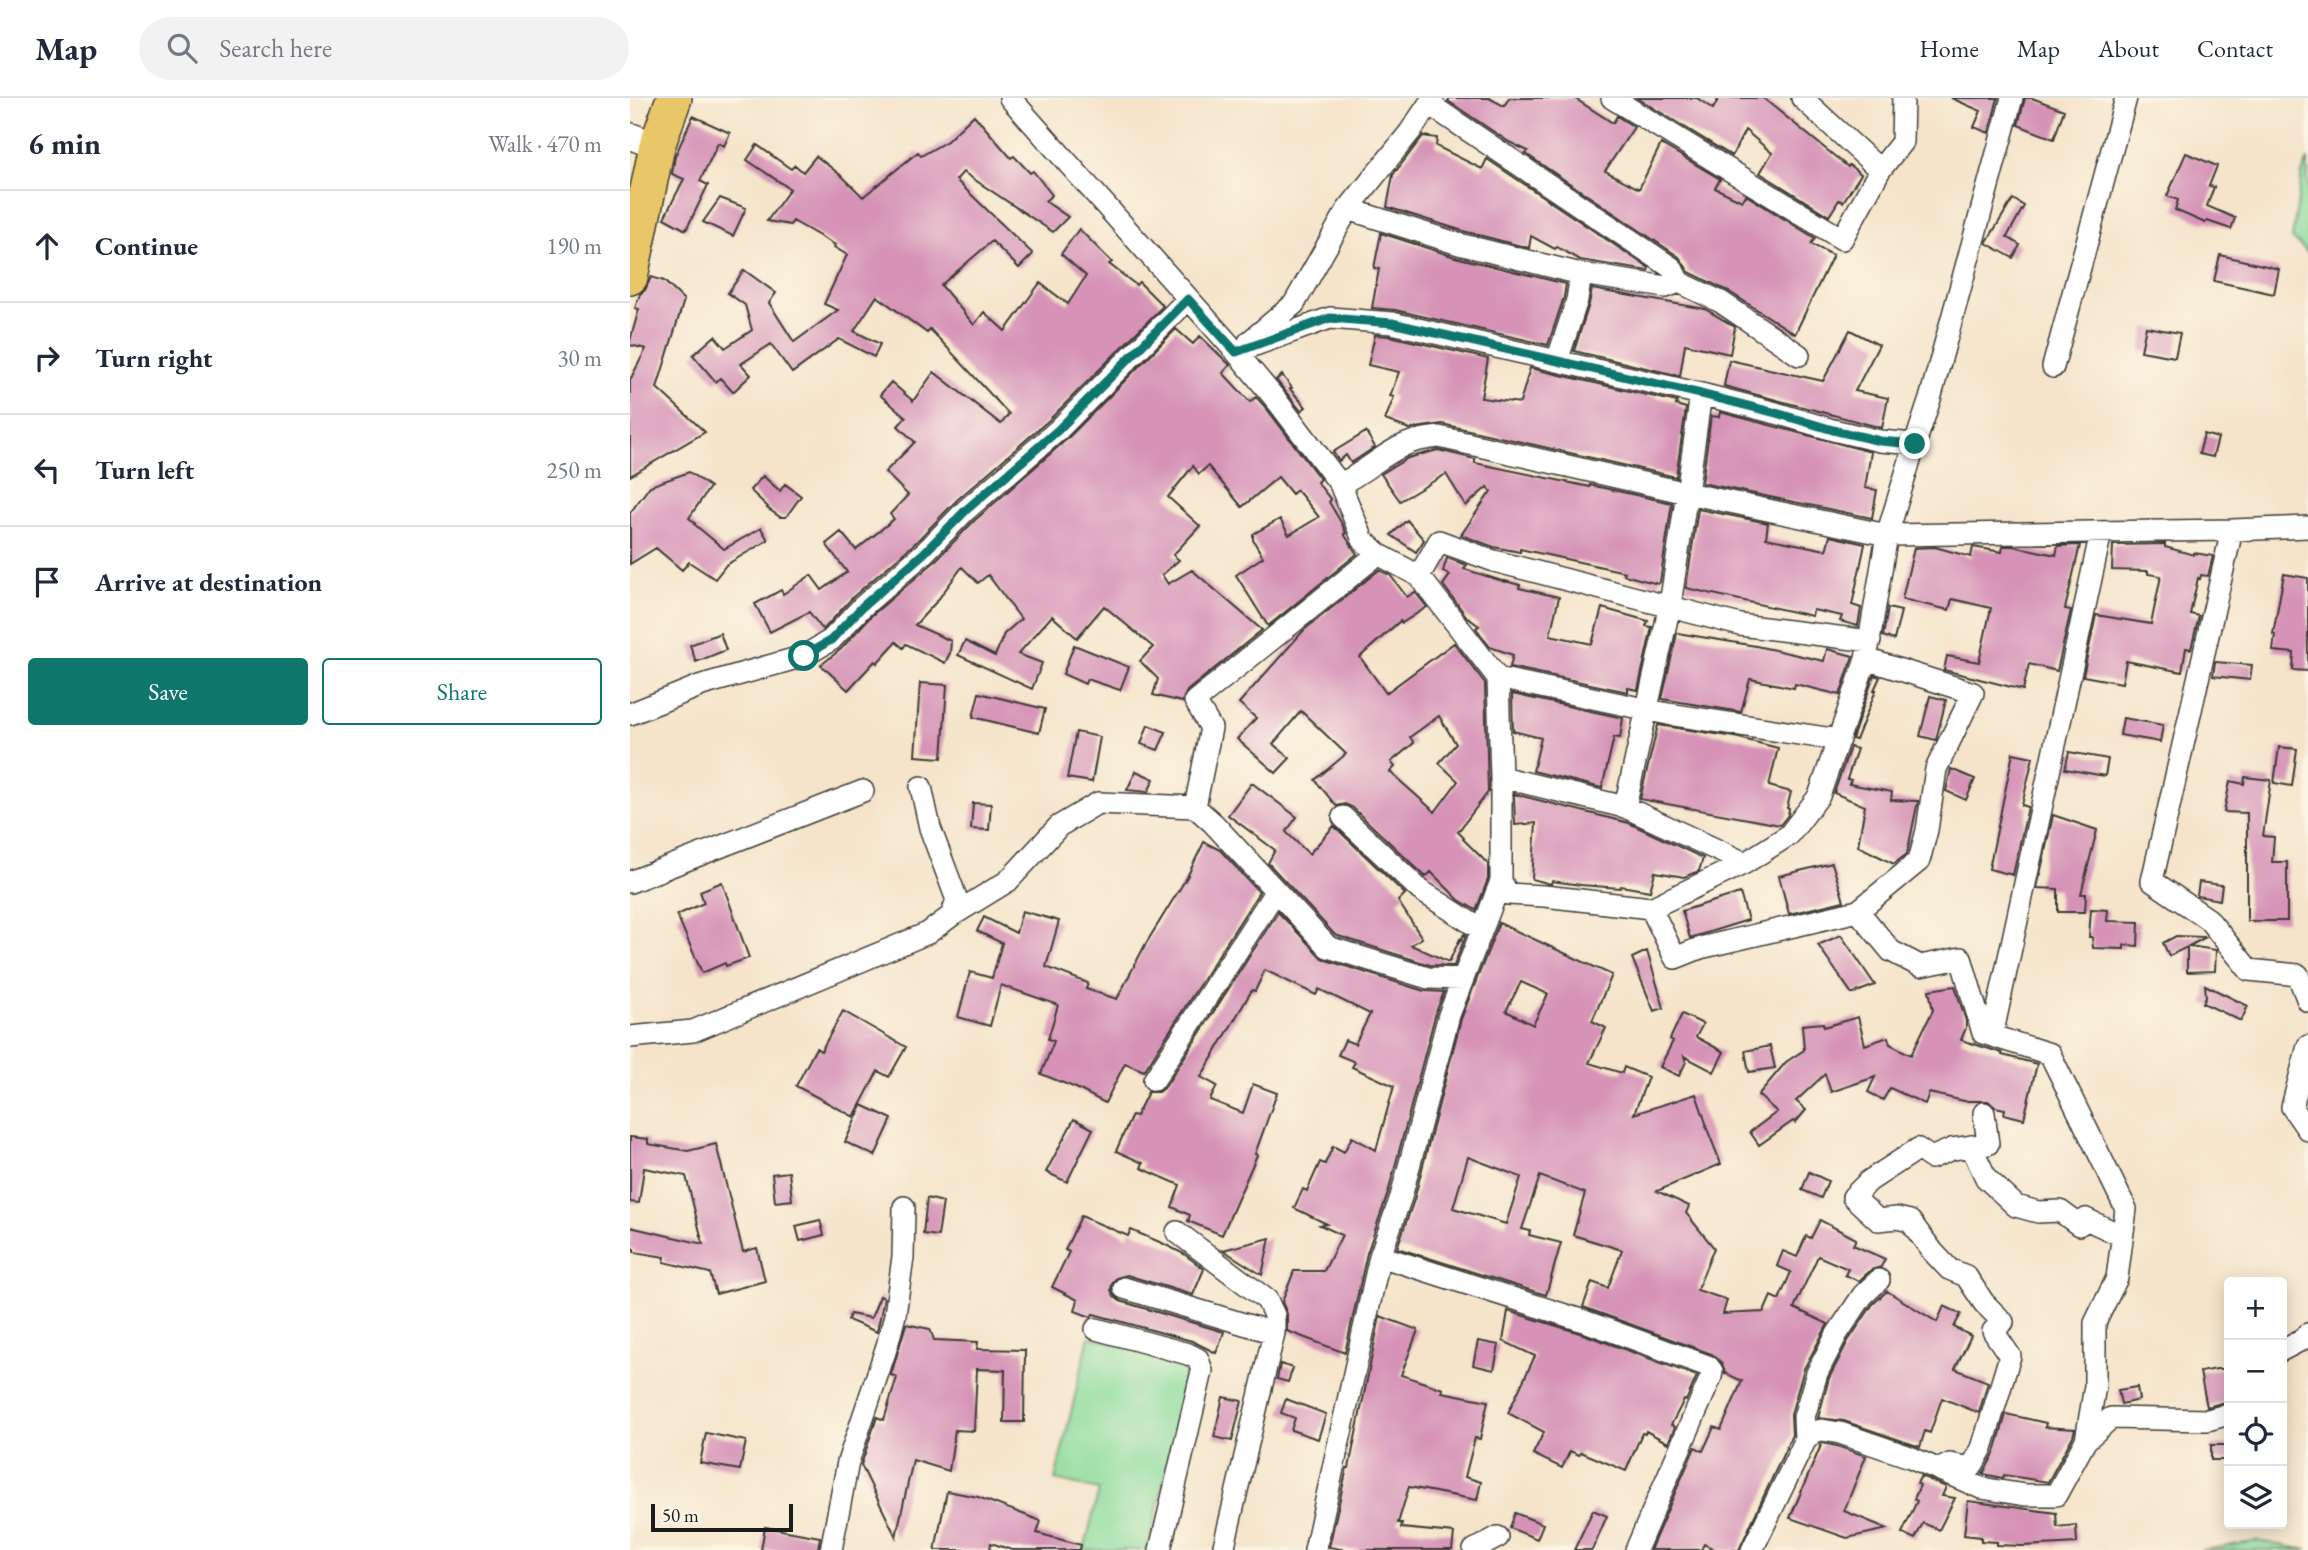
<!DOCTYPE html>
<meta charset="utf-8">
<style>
:root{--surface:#fff;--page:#f2f2f3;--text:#1f2937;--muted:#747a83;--line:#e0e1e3;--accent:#0f766e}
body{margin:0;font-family:"EB Garamond",serif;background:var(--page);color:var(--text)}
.controls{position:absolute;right:21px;bottom:21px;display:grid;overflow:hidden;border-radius:7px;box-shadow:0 4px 18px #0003}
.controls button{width:63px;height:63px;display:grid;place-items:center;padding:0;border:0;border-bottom:2px solid var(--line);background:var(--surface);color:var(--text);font:35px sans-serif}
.scale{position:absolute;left:21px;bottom:18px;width:142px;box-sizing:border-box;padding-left:7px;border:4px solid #1c1c1c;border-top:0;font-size:19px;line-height:24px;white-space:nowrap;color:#1c1c1c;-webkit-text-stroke:5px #fcf5e5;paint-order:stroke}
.stop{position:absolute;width:21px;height:21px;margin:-16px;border:5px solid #0f766e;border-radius:50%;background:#fff}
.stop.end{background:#0f766e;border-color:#fff;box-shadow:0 2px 7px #0008}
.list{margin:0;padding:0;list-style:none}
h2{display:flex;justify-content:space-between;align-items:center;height:91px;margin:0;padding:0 28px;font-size:30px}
h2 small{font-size:23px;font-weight:400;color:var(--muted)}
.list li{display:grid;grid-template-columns:46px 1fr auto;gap:21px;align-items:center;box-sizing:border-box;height:112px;padding:0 28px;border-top:2px solid var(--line)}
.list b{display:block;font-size:26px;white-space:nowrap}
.list em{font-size:23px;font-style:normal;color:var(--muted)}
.actions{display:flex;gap:14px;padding:21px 28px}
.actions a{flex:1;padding:16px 0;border:2px solid var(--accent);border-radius:7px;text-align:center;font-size:24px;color:var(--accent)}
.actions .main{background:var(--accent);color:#fff}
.icon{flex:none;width:38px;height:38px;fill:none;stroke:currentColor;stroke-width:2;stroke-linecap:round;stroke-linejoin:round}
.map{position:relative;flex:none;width:1678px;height:1452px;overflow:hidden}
header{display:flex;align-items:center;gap:42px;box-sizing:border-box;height:98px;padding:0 35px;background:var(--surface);border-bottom:2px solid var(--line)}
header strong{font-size:33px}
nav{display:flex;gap:38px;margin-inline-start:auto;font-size:24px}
.search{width:490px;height:63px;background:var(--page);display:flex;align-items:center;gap:18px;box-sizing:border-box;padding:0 24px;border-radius:38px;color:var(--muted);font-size:26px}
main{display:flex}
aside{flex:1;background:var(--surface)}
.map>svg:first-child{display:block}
.green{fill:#8bdb9b;stroke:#547c5c;stroke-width:2}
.building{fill:#d693b7;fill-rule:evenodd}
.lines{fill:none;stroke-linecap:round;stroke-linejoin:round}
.minor-casing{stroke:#3d3a36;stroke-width:24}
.tertiary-casing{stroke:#3d3a36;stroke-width:29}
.trunk-casing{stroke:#3d3a36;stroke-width:38}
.minor{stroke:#fff;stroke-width:21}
.tertiary{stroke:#fff;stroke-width:26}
.trunk{stroke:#e9c769;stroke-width:35}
.route{stroke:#0f766e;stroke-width:9}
</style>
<header>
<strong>Map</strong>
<div class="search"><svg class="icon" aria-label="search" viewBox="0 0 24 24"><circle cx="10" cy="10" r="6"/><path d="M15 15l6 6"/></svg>Search here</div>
<nav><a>Home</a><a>Map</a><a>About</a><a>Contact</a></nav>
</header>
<main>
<aside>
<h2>6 min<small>Walk · 470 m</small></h2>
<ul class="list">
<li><svg class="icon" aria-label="ahead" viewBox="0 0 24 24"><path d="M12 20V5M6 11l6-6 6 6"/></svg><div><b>Continue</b></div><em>190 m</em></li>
<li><svg class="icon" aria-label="right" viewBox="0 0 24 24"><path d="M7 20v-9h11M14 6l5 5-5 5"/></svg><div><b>Turn right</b></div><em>30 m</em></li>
<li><svg class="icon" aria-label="left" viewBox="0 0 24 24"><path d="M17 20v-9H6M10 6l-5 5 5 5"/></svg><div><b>Turn left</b></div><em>250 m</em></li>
<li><svg class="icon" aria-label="arrive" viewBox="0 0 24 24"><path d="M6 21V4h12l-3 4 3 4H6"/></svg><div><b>Arrive at destination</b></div></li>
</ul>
<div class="actions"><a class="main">Save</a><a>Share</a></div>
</aside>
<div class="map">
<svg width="1678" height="1452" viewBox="0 0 1678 1452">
<rect width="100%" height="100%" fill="#fcf5e5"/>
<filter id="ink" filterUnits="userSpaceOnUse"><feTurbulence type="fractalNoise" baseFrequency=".0143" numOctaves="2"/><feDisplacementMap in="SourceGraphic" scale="14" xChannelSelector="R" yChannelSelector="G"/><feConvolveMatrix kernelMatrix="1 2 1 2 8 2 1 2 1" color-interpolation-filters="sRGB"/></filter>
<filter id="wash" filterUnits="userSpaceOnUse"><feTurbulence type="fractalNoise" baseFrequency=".00686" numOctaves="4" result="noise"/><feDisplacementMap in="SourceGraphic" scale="28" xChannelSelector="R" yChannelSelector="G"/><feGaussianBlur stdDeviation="1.57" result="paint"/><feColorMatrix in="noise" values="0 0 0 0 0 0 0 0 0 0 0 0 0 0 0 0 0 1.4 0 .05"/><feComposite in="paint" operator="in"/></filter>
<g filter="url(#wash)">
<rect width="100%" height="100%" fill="#f5e4ca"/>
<path class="green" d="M1678 61V155L1662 140 1672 76Z
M459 1239 563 1264 517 1452H454L469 1392 425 1382Z
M1628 1443 1678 1452H1571Z"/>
<g id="blocks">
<path class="building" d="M820 0H859L874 8 879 0H944L983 25 987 18 1004 29 975 73 1009 91 1031 46 1090 81 1085 90 1112 103 1116 97 1185 140 1181 146 1203 157 1165 236 1098 193 1059 174 1049 159 896 56 898 53 879 44 818 3Z
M1007 0H1067L1083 11 1089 0H1133L1218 69 1219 67 1231 76 1213 104 1209 102 1199 118 1130 75 1142 55 1115 32 1102 58Z
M1321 0H1368L1359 35 1344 29 1351 13Z
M1395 0H1402L1434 12 1424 41 1388 27Z
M344 17 381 60 384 58 400 75 403 73 422 97 415 103 438 119 423 134 333 74 326 82 403 156 389 170 362 143 311 187 344 227 354 214 375 233 410 185 438 206 456 178 431 156 449 131 482 164 479 166 506 187 509 184 533 208 419 322 327 402 285 445 223 499 193 532 179 514 140 534 125 506 151 492 153 496 181 477 192 492 217 474 196 446 211 434 226 452 264 421 260 416 278 397 255 374 285 344 268 328 276 319 250 297 261 284 283 303 304 274 371 326 379 316 300 231 297 235 247 198 224 233 250 246 244 259 209 241 162 275 141 246 111 266 121 277 103 294 90 280 86 284 63 257 85 238 95 250 122 232 115 207 98 195 114 172 146 195 139 205 164 244 208 212 194 206 217 157 204 149 205 147 163 123 160 127 137 123 160 91 117 62 127 47 161 71 165 67 173 74 186 58 213 79 233 99 288 54 291 58 317 43Z
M63 18 100 35 94 48 88 45 70 83 78 87 56 132 34 120 54 81 42 76 45 58Z
M793 38 807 40 806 48 852 71 857 61 1019 170 1018 173 950 162 927 149 925 151 901 138 899 150 833 133 757 109 763 77Z
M1556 55 1587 68 1579 88 1584 89 1577 108 1605 120 1601 131 1577 123 1575 125 1545 112 1548 102 1537 98Z
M90 100 116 110 103 138 73 124Z
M1383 101 1394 108 1377 139 1390 147 1383 160 1356 145Z
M751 135 825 159 936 186 934 199 918 247 765 212 742 210 749 171 744 170Z
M1590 157 1649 171 1644 196 1584 183Z
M21 179 34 183 54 202 27 290 75 334 0 378V282L16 251 0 247V243L9 211 5 210 10 196 15 192Z
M962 191 1075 211 1105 229 1100 256 1055 246 1050 278 944 253 959 206Z
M1516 229 1550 235 1545 259 1511 253Z
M546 231 563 246 570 238 600 267 593 275 620 304 626 299 637 311 690 381 687 384 701 402 699 404 712 426 716 435 714 436 727 456 638 528 606 477 633 459 623 442V436L650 421 659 437 689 419 667 392 662 396 648 379 612 409 578 368 569 376 563 368 538 399 570 428 543 457 549 462 532 477 538 486 562 472 632 532 557 593 552 604 523 597 528 581 510 563 523 549 474 508 447 540 422 518 388 556 412 565 402 591 328 557 335 543 365 558 374 536 391 521 358 477 348 485 332 469 307 503 285 527 321 543 320 555 315 565 276 546 273 550 266 544 247 565 245 563 218 592 191 567 211 551 241 518 303 465 345 422 437 341Z
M1220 232 1249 247 1225 293 1258 300 1252 330 1094 288 1099 262 1193 283Z
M745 237 760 238 858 261 851 300 890 305 900 270 1047 304 1046 307 1056 310 1046 379 812 326 779 331 755 322 764 299 760 298 769 274 738 267Z
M652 277 662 290 660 291 676 309 671 313 646 282Z
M1090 314 1241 354 1235 390 1247 392 1242 420 1072 385 1081 318 1089 319Z
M736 334 745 349 721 365 716 357 709 363 703 354Z
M1574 336 1588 340 1583 359 1569 356Z
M808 352 845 361V365L960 389V387L1042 405 1030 484 1028 486 994 477 995 474 890 451V454L864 449 831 437 861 393 857 389 836 408 816 376 770 403 751 376 778 360Z
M59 374 80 389 59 420 65 425 64 426 94 451 131 430 138 442 96 467 85 481 59 464 52 472 26 450 0 466V415L20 388Z
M133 378 150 393 155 386 171 398 156 419H150L137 410 138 409 120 392Z
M1068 411 1138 425 1136 440 1196 452 1200 438 1235 446 1222 507 1231 510 1228 528 1210 523 1212 518 1183 512 1182 518 1056 490Z
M777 422 794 442 786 454 761 437Z
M1535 446V449L1564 457V455L1583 458 1578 478 1571 477 1570 481 1568 480 1560 516 1569 518 1561 551 1556 550 1552 574 1496 563 1492 585 1453 578 1466 517 1521 526 1531 478 1518 476V473L1482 472 1483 447Z
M1450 447 1435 511 1441 512 1427 573 1399 566 1393 592 1314 572 1317 558 1349 564 1361 510 1322 501 1319 512 1272 501 1284 450 1305 449 1341 459 1343 449 1372 454 1373 448H1383L1426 457 1428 448Z
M817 460 837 467 834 471 875 484V483L890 487 889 490 929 499 920 537 962 546 972 510 1018 523 1016 528 1022 529 1008 592 998 590V594L880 569 883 557 860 549 846 530 849 528 837 519 813 487 820 477 813 473Z
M749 472 760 477 777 499 785 494 797 509 772 525 770 523 730 559 756 595 824 545 855 585 858 694 828 734 834 740 833 741 858 766V781L846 812 829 802 801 774 796 779 722 709 715 706 706 708 685 682 716 656 671 613 643 646 660 660 646 675 607 641 626 620 609 605 674 532ZM809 618 826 646 809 665 828 683 805 714 760 674 765 669 761 664 784 645 780 639Z
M1654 476 1678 480V573L1663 572 1664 555 1643 553 1645 536H1643Z
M1258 510 1271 513 1264 542 1253 538Z
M90 535 96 552 66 564 60 547Z
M1047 535 1126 548 1194 563 1197 551 1223 558 1210 597 1165 586 1164 590 1120 581 1111 614 1032 601Z
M444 547 499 569 490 592 457 581 455 586 433 576Z
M1585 564 1622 567 1620 582 1583 578Z
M1244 577 1250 579 1244 592H1246L1226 642 1222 641Z
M290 585 317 587 312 660 285 658Z
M349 595 415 611 409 635 343 619Z
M882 596 993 620 990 640 984 639 972 690 903 673 911 640 883 633Z
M1300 598 1316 602 1306 642 1290 638Z
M1493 620 1533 627 1530 644 1490 637Z
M518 627 536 634 528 652 511 646Z
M1028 627 1105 639 1148 650 1139 688 1161 694 1157 710 1159 711 1158 717 1150 727 1010 701Z
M446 634 470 639 462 684 437 680Z
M1220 649 1227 651 1217 681 1221 682 1219 686 1262 694 1261 702 1288 703 1277 756 1264 766 1228 748 1235 708 1204 695Z
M1649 649 1667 651 1662 688 1644 685Z
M1439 654 1478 661 1475 678 1435 671Z
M1383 655 1403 659 1392 707 1398 709 1383 777 1359 771Z
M1321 671 1345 681 1336 702 1316 693Z
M506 673 524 681 518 694 497 692Z
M1615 679 1641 682 1633 738 1644 739 1642 764H1657V823H1617V715L1594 714 1600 683 1614 686Z
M622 685 667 719 656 734 679 756 704 728 775 796 768 803 792 840 781 847 819 864 830 841 831 842 834 836 836 837 824 868 800 867 705 837 638 765 645 752 598 717Z
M884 696 999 725 1073 760 1069 773 1054 779 1025 774 1020 793 991 788 990 790 951 787 922 783 921 786 902 781 906 725 885 727Z
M343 705 361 706 359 732 341 731Z
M1423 717 1467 732 1451 796H1456L1455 814H1428V791L1407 790Z
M574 744 590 752 629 794 514 973 495 965 475 1005 446 990 411 976 424 943 418 941 428 907 371 887 360 928 328 919 340 874 362 880 372 845 347 833 354 819 386 835 392 813 429 823 416 869 458 885 456 891 487 901 515 847 557 779Z
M1202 765 1214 803 1159 816 1149 778Z
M92 784 119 860 96 868 95 865 72 875 47 817 74 805 70 793Z
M1569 784 1592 787 1590 802 1567 798Z
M1110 795 1118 822 1060 840 1052 813Z
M1461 811 1478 812 1477 823 1509 824 1508 848 1494 847V851L1463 850 1462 839H1459Z
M648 814 693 861 794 893 814 894 806 914 758 1095 737 1155 715 1255 657 1233V1216L652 1204 664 1173H694L712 1137 690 1127 697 1126 664 1110 673 1091 677 1093 690 1064 695 1066 703 1048 714 1054 722 1039 746 1052 764 988 722 969 725 964 708 957 715 942 725 946 740 916 689 891 686 897 635 872 625 893 622 892 571 979 587 988 580 1002 613 1015 623 986 647 995 625 1056 627 1057 592 1137 558 1123 560 1117 542 1109 550 1087 511 1070 513 1065 486 1053 502 1017 506 1018 518 994H529L535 989Z
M869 825 982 877 962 923 976 930 959 965 992 975 994 969 1018 979 1004 1016 1066 996 1077 1028H1076L1091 1066 1027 1093 1059 1108 1056 1115 1084 1150 1067 1192 1097 1202 1093 1216 1134 1214 1141 1198 1149 1202 1161 1174 1147 1168 1153 1153 1167 1159 1176 1138 1181 1140 1190 1122 1226 1141 1223 1147 1255 1161 1251 1169 1241 1172 1229 1183 1215 1177 1218 1171 1188 1158 1164 1210 1198 1226 1174 1271 1161 1316 1162 1337 1109 1452H1086L1074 1446 1071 1452H1020L1065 1349 1073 1353 1084 1329 1091 1332 1112 1283 1095 1275 1092 1265 1082 1256 953 1209 962 1184 978 1190 992 1152 943 1137 955 1095 910 1078 892 1131 900 1133 899 1137 931 1145 916 1197 767 1150 784 1102 831 921ZM891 884 918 896 903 927 876 913ZM838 1059 891 1079 876 1126 823 1110Z
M1211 837 1245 887 1222 896 1188 847Z
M1546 838 1576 839 1559 848 1586 852 1585 873 1557 874V849L1539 858 1533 845Z
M1017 853 1034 910 1024 913 1002 860Z
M1575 887 1618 908 1611 923 1573 905 1576 898Z
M1325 888 1336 923V930L1331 942 1372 955V957L1407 966 1394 1021 1374 1016 1375 1011 1365 1009 1358 1003H1334L1299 995 1295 1006 1260 990 1253 1002 1238 994 1245 979 1201 994 1195 976 1166 1003 1176 1012 1165 1025 1163 1023 1129 1047 1120 1034 1147 1014 1128 997 1156 964 1174 952 1172 927 1193 925 1194 929 1228 919 1235 947 1258 939 1260 946 1281 957 1303 912 1299 892Z
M213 913 276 949 259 979 248 973 224 1019 166 988 186 950 191 953Z
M1052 916 1073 926 1066 939 1094 954 1084 974 1054 958 1056 964 1049 978 1030 969 1043 943 1040 941Z
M1140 948 1145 970 1119 974 1115 953Z
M232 1007 262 1021 245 1058 215 1044Z
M444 1021 463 1031 437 1084 416 1074Z
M0 1039 18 1041V1046L58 1053 86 1046 113 1154 127 1150 135 1183 86 1196 80 1175 34 1164 35 1159 4 1154V1151H0V1129L73 1146 56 1078 14 1070 9 1105 0 1104Z
M159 1074 162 1102 145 1104 142 1076Z
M1179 1074 1198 1083 1191 1100 1172 1092Z
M297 1100 313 1104 308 1138 293 1136Z
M451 1118 498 1138 501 1132 532 1145 554 1156 574 1171 563 1197 497 1177 486 1180 482 1186 481 1192 484 1198 490 1203 594 1234 586 1255 562 1243 463 1216 461 1219 445 1213 448 1202 422 1189 439 1154 435 1152Z
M190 1122 194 1137 170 1143 166 1128Z
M640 1140 632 1177 593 1152Z
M1257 1193 1307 1224 1314 1208 1331 1216 1324 1229 1341 1238 1325 1271 1358 1284 1349 1315 1312 1300 1300 1335 1295 1333 1290 1349 1214 1323 1188 1320 1199 1280 1218 1243 1243 1206Z
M250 1198 254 1200 247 1234 218 1222 220 1216 241 1220Z
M878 1213 953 1236 1067 1278 1056 1303 1054 1302 1041 1327 1045 1329 1038 1345 1016 1333 1015 1336 1012 1335 996 1373 951 1354 949 1357 940 1353 932 1370 903 1356 914 1334 878 1315 905 1258 873 1243Z
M750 1218 788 1232 771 1277 813 1291 812 1294 858 1303 850 1341 845 1340 835 1379 851 1384 847 1402 779 1389 768 1425H772L771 1430 824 1435 822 1452H716L699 1449 717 1370H719Z
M276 1226 300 1231 304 1242 348 1244 347 1251 395 1252 394 1324H374L375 1272 347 1271 344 1333 325 1332 319 1373 283 1362 266 1439 231 1367 247 1319 254 1322 267 1279 261 1277Z
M848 1243 869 1247 864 1272 843 1267Z
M650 1266 663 1270 658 1284 647 1281Z
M1587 1271H1597L1599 1303 1577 1309 1570 1274Z
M1507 1289 1509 1302 1491 1306 1488 1292Z
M593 1299 612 1303 602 1343 584 1339Z
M656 1301 696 1316 688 1341 661 1332 665 1320 651 1315Z
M1376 1316 1416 1325 1415 1329 1445 1331 1443 1338 1418 1384 1374 1377 1373 1380 1353 1376 1365 1354Z
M76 1335 116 1343 110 1372 70 1365Z
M1192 1345 1207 1348 1236 1358 1214 1413 1258 1431 1217 1440 1160 1420Z
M1581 1347H1599V1362H1581Z
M1291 1378 1316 1389 1312 1398 1325 1400 1309 1432 1293 1425 1285 1441 1272 1435 1287 1403 1284 1401 1290 1387 1287 1385Z
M317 1393 348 1399 411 1423 407 1435 451 1447 450 1452H382L361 1445 360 1452H305Z
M1338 1403 1426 1415 1427 1429 1446 1427 1447 1445 1393 1448 1367 1447V1444L1351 1443V1439L1334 1437Z
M963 1412 977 1418 962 1452H944Z
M885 1415 913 1426 907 1441 880 1430Z
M135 1429 190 1439 188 1452H131Z"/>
</g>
</g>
<g filter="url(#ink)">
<use href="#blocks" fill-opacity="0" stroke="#3d3a36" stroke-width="2"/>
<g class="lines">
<defs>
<path id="minor" d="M380 0 606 254 647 303 710 386 733 442 748 456 789 478 868 580 871 679V783L878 796 914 798 1021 810 1115 765 1159 737 1189 698 1236 561 1257 437 1057 395 1040 507 995 709
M982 0 1212 141 1250 72 1172 0
M799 6 1042 170 1049 184 1091 204 1169 257
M1250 72 1272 44 1273 0
M718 111 829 146 951 176 1036 189 1049 184
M619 244 664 206 718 111 780 34 803 0
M606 254 700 220 762 225 1071 296 1146 315 1203 332 1250 343 1285 346 1300 301 1382 0
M927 263 947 202 951 176
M1423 269 1496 0
M1285 346 1257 437 1602 432 1678 429
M710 386C735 375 755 353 782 344 791 341 801 340 809 339L1057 395 1071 296
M1602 432 1522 783 1578 821 1619 872 1668 877 1678 903
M748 456 565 603 581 630 565 709 583 725 698 849 798 880 833 881
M789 478 809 443 864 463 1110 527 1240 543
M868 580 1038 616 1209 642
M0 616 72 587 174 558 201 542 232 509 294 455 336 412 428 332 558 201
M871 679 995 709 1115 765
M713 719 790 792 852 832
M871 783 819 917 771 1099 750 1158 957 1224 1078 1268 1082 1273 1081 1279 1006 1452
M0 784 233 693
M1021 810 1045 860 1070 850 1228 813 1289 763 1297 732 1306 671 1343 595 1236 561
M321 818 378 783 429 728 468 705 565 709
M1362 938 1471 434
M0 939 63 933 298 835 321 818 327 802 300 730 291 689
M1678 948 1662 1009 1678 1032
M524 982 645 794
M1341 1048 1356 1080 1386 1108 1408 1114 1430 1113 1449 1127 1456 1121 1492 1138
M547 1134 637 1202 644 1217V1235L593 1452
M494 1190 644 1235
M466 1231 558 1256 568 1261 572 1273 530 1452
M1652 1252 1675 1240 1678 1236
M1456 1342 1481 1320 1578 1322 1599 1316
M1175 1343 1174 1319 1187 1275 1207 1236 1233 1197 1249 1182
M1314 1369 1320 1366 1341 1370 1352 1350 1380 1258 1363 1233 1373 1224 1354 1205 1336 1178 1319 1171 1303 1154 1280 1123 1267 1120 1248 1122 1223 1099 1239 1083 1288 1051 1301 1060 1322 1051 1358 1046 1354 1015
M201 1452 218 1364 257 1248 265 1217 273 1159 274 1109
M685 1452 750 1158
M844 1452 868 1439
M1122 1452 1175 1343 1183 1334 1192 1332 1210 1335 1280 1359 1351 1390 1395 1397H1426L1456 1342 1465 1288V1225L1487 1180 1496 1111 1420 956 1353 935 1331 860 1290 868 1261 853 1228 813"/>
<path id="tertiary" d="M0 38 27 48"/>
<path id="trunk" d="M0 179 27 48 44 0"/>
</defs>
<use href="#minor" class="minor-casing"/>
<use href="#tertiary" class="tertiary-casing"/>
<use href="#trunk" class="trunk-casing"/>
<use href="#minor" class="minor"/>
<use href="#tertiary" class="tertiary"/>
<use href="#trunk" class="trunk"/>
</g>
</g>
<g class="lines" filter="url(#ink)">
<path class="route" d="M174 558 201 542 232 509 294 455 336 412 428 332 558 201 606 254 700 220 762 225 1071 296 1146 315 1203 332 1250 343 1285 346"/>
</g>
</svg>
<div class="controls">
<button>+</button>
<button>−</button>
<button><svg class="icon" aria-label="locate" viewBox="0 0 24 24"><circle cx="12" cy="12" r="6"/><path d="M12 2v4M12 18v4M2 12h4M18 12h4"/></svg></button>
<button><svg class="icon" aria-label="layers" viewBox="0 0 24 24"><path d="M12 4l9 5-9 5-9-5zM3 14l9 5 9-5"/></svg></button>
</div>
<div class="scale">50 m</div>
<div class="stop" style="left:174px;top:558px"></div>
<div class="stop end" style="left:1285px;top:346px"></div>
</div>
</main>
